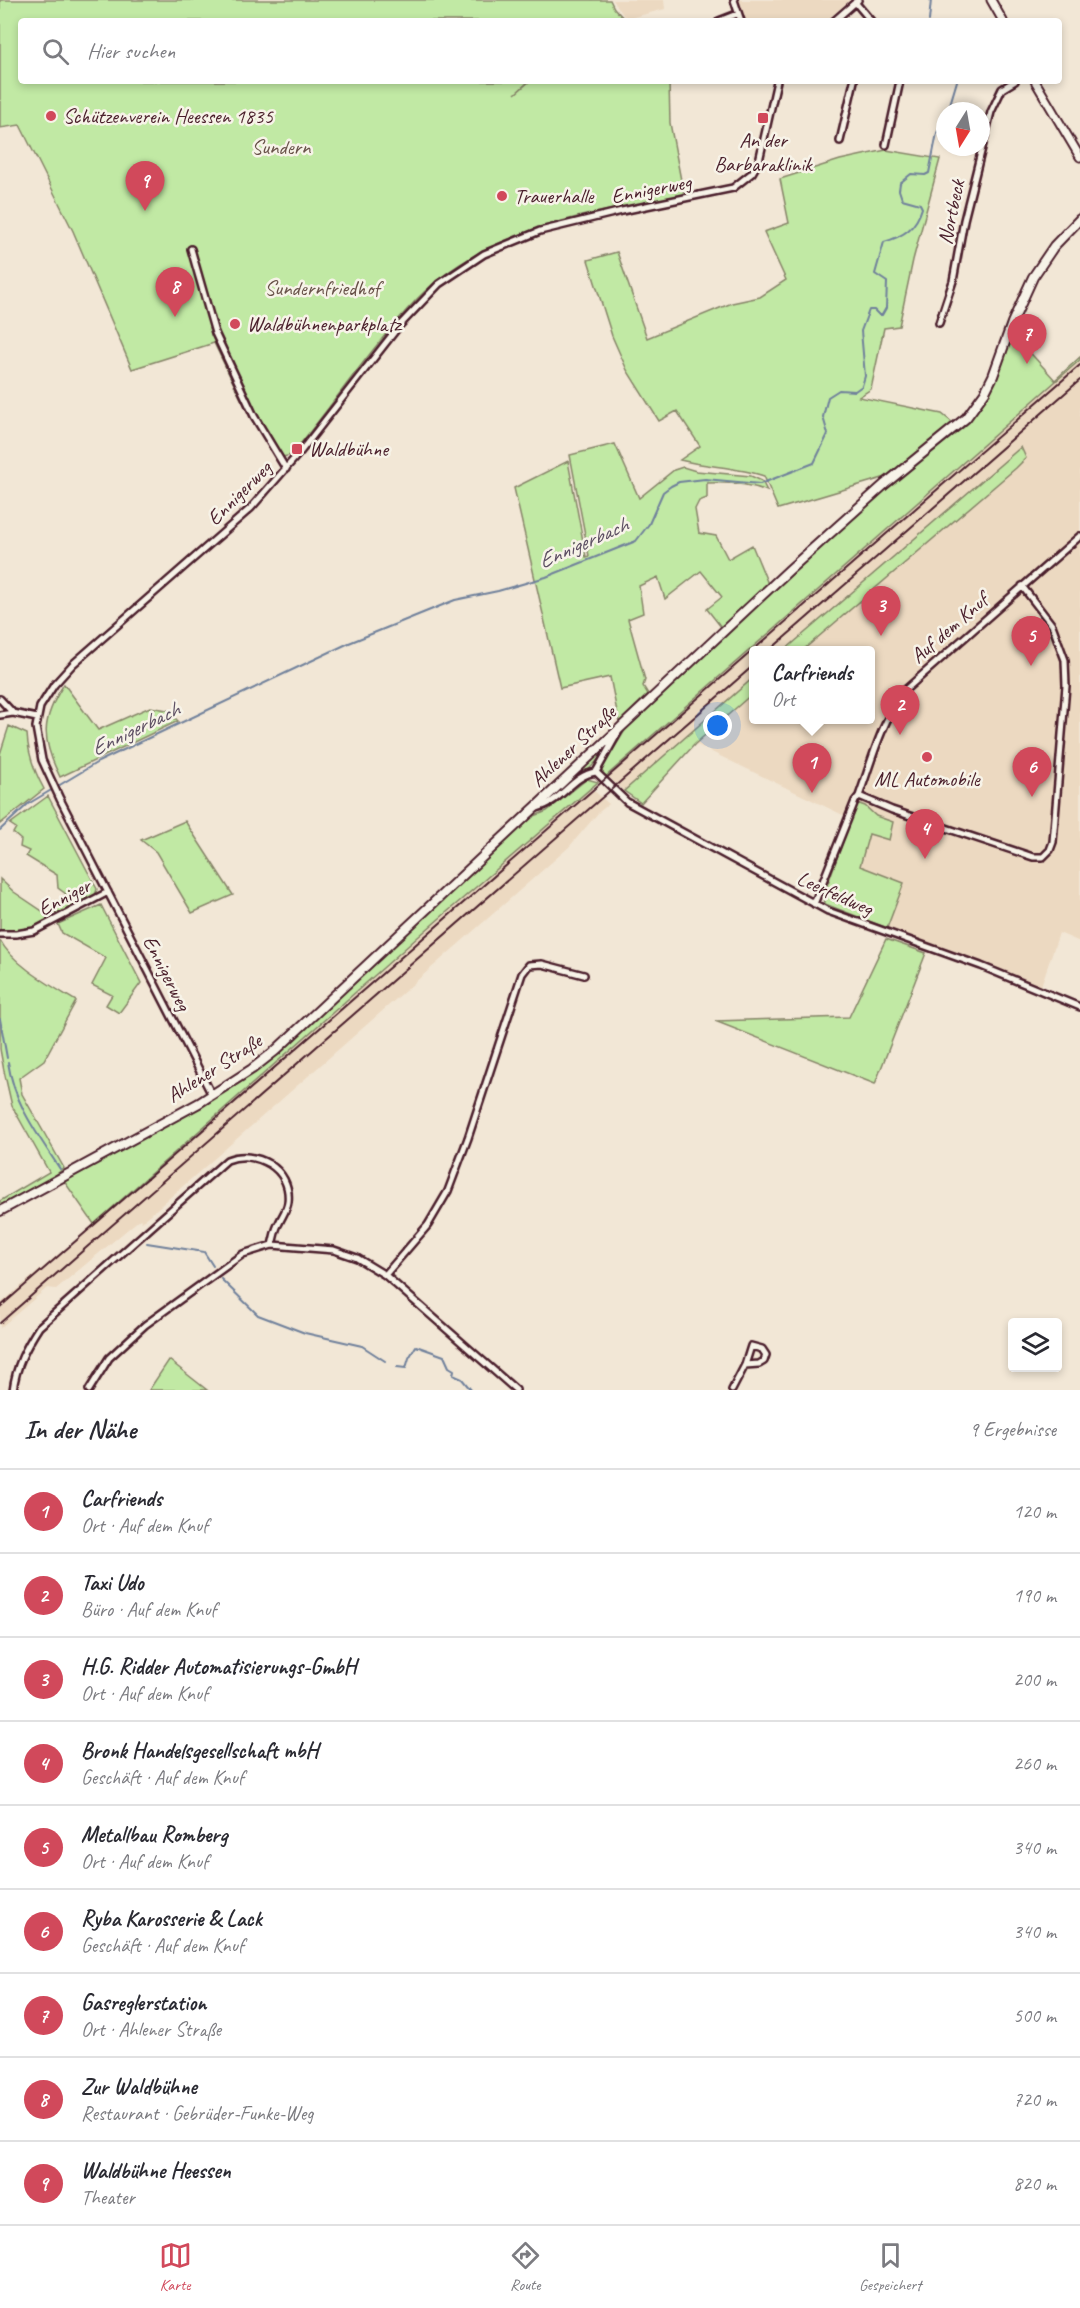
<!DOCTYPE html>
<html lang="de">
<meta charset="utf-8">
<style>
:root{--surface:#fff;--page:#f7f7f7;--text:#2b2b33;--muted:#7c7c81;--line:#e1e1e2;--accent:#d1495b}
body{margin:0;font-family:Caveat,sans-serif;background:var(--page);color:var(--text)}
.controls{position:absolute;right:18px;bottom:18px;display:grid;overflow:hidden;border-radius:6px;box-shadow:0 3px 9px #0003}
.controls button{width:54px;height:54px;display:grid;place-items:center;padding:0;border:0;border-bottom:2px solid var(--line);background:var(--surface);color:var(--text);font:30px sans-serif}
.compass{position:absolute;left:936px;top:102px;width:54px;height:54px;border-radius:50%;background:var(--surface);box-shadow:0 3px 9px #0003;rotate:191deg}
.you{position:absolute;left:718px;top:726px;width:21px;height:21px;margin:-15px;border:4px solid #fff;border-radius:50%;background:#1a73e8;box-shadow:0 0 0 9px #1a73e833}
.badge{display:grid;place-items:center;width:39px;height:39px;border-radius:50%;background:var(--accent);color:#fff;font-size:20px;font-weight:700}
.pin{position:absolute;translate:-50% -50px;filter:drop-shadow(0 2px 3px #0008)}
.pin::after{content:'';position:absolute;top:32px;width:21px;height:18px;background:inherit;clip-path:polygon(0 0,100% 0,50% 100%)}
.popup{position:absolute;left:749px;top:646px;width:126px;height:78px;box-sizing:border-box;display:grid;place-content:center;border-radius:6px;background:var(--surface);filter:drop-shadow(0 2px 4px #0005);font-size:20px;white-space:nowrap;color:var(--muted)}
.popup b{font-size:22px;color:var(--text)}
.popup::after{content:'';position:absolute;left:50%;top:100%;margin-left:-12px;border:12px solid transparent;border-top-color:var(--surface)}
.list{margin:0;padding:0;list-style:none}
h2{display:flex;justify-content:space-between;align-items:center;height:78px;margin:0;padding:0 24px;font-size:26px}
h2 small{font-size:20px;font-weight:400;color:var(--muted)}
.list li{display:grid;grid-template-columns:39px 1fr auto;gap:18px;align-items:center;box-sizing:border-box;height:84px;padding:0 24px;border-top:2px solid var(--line)}
.list b{display:block;font-size:22px;white-space:nowrap}
.list p{margin:0;font-size:20px;white-space:nowrap;color:var(--muted)}
.list em{font-size:20px;font-style:normal;color:var(--muted)}
.icon{flex:none;width:33px;height:33px;fill:none;stroke:currentColor;stroke-width:2;stroke-linecap:round;stroke-linejoin:round}
.map{position:relative;flex:none;width:1080px;height:1390px;overflow:hidden}
.search{position:absolute;background:var(--surface);box-shadow:0 3px 9px #0003;left:18px;right:18px;top:18px;height:66px;display:flex;align-items:center;gap:15px;box-sizing:border-box;padding:0 21px;border-radius:6px;color:var(--muted);font-size:22px}
.sheet{height:834px;background:var(--surface)}
nav{display:flex;justify-content:space-around;align-items:center;box-sizing:border-box;height:84px;border-top:2px solid var(--line);background:var(--surface);font-size:16px;color:var(--muted)}
nav a{display:grid;justify-items:center;gap:3px}
nav .on{color:var(--accent)}
.map>svg:first-child{display:block}
.built{fill:#ecd9c1}
.green{fill:#c1e9a4;stroke:#868468;stroke-width:1.5}
.lines{fill:none;stroke-linecap:round;stroke-linejoin:round}
.stream{stroke:#6f809b;stroke-width:2}
.minor-casing{stroke:#4a1f2b;stroke-width:10}
.tertiary-casing{stroke:#4a1f2b;stroke-width:11}
.secondary-casing{stroke:#4a1f2b;stroke-width:12}
.minor{stroke:#f7f3e8;stroke-width:5}
.tertiary{stroke:#f7f3e8;stroke-width:7}
.secondary{stroke:#f7f3e8;stroke-width:8}
.rail{stroke:#4a1f2b;stroke-width:2}
.poi-dot{fill:#d1495b;stroke:#f7f3e8;stroke-width:2}
.labels{text-anchor:middle;dominant-baseline:central;stroke-width:5;stroke-linejoin:round;paint-order:stroke}
.poi-label{font-size:21px;fill:#4a1f2b;stroke:#f7f3e8;text-anchor:start}
.park-label{font-size:21px;fill:#685249;stroke:#f7f3e8}
.street-label{font-size:21px;fill:#4a1f2b;stroke:#f7f3e8}
.water-label{font-size:22px;font-style:italic;fill:#5d4f63;stroke:#f7f3e8}
</style>
<div class="map">
<svg width="1080" height="1390" viewBox="0 0 1080 1390">
<rect width="100%" height="100%" fill="#f2e7d6"/>
<filter id="ink" filterUnits="userSpaceOnUse"><feTurbulence type="fractalNoise" baseFrequency=".0167" numOctaves="2"/><feDisplacementMap in="SourceGraphic" scale="12" xChannelSelector="R" yChannelSelector="G"/><feConvolveMatrix kernelMatrix="1 2 1 2 8 2 1 2 1" color-interpolation-filters="sRGB"/></filter>
<g filter="url(#ink)">
<path class="built" d="M613 0H664L665 9 626 19Z
M738 0H850L826 21H746Z
M1080 360V942L1059 933 1041 986 887 928 904 883 860 866 869 833 892 822 876 816 865 806 858 803 845 816 695 744 753 693 754 720H870V650H803L1016 468 1026 458 1021 447 785 650H754L753 678 624 791 607 775Z
M591 788 609 804 599 812 569 847 142 1222 140 1219 56 1289 47 1288 0 1328V1304L114 1207 418 937Z"/>
<path class="green" d="M0 0H610L614 8 626 21H21V81H529L515 94 530 81H669L670 123 684 196C590 213 487 227 417 299 371 347 334 404 291 455L283 457 279 455 248 400 249 396 241 399 214 343 132 369 73 231 20 125 0 128Z
M886 150 940 159 913 260 899 326 884 328 871 389 859 397 942 414 953 423 930 444 886 477 778 509 764 476C737 467 707 467 680 460L700 446 677 411 659 421 627 370 612 336 588 260 617 252 647 338 732 303 760 297 786 280 764 232 789 223 780 179 840 160Z
M1013 334 1055 380 1080 357V360L604 778 601 773C606 756 621 741 628 724L886 488 964 427 990 391Z
M615 444 639 498 674 470 683 467 696 471 751 476 762 481 767 491C747 483 728 482 707 483V498L699 501 695 509 699 533 716 536 728 559 752 545 768 584 721 627 707 609 722 597 701 571 665 599 658 577 639 586 643 613 628 619 645 680 643 686 648 694 619 722 610 677 560 688 514 488 568 461 586 557 589 556 570 455Z
M1021 447 1026 458 1016 468 803 650H785Z
M753 678V693L695 744 641 803 624 791Z
M64 684 98 730 150 707 167 710 178 721 60 777C41 739 41 720 64 684Z
M9 726 27 734C28 754 34 771 44 789L0 824V754Z
M611 739C605 758 561 799 542 803Z
M587 779 598 782 418 937 94 1224 64 1181 201 1107 255 1072 341 995 532 817 547 811Z
M48 796 97 889 95 896 60 914 51 911 66 894 58 888 57 875 26 856 29 851 20 847 21 840 13 833 16 828 10 824Z
M857 803 865 806 876 816 893 822 889 840 869 834 860 866 904 883 887 928 825 904 824 894Z
M185 821 233 895 192 913 156 852 141 840Z
M0 879 14 892 48 915V920L25 931 0 932Z
M101 905 141 983 119 1013 106 1005 112 995 92 985 106 958 62 933 58 924Z
M886 939 926 953 875 1084 715 1021 849 1017Z
M0 940C13 965 52 986 76 1001L44 1060 19 1078 22 1094 64 1168 52 1178 0 1206V1201L49 1172 12 1106 4 1071 0 1049Z
M169 1360 207 1390H149Z"/>
<g class="lines">
<path class="stream" d="M929 21 931 0
M948 111 957 81
M0 830 28 804 98 762 349 643 455 600 498 591 546 577 636 541 649 524 663 492 671 486 679 482 705 479 760 484 814 463 828 434 823 417 828 397 839 390 855 391 862 386 865 376 861 331 869 310H874L879 315H882L886 308 887 282 875 274 884 242C904 236 916 228 922 208L920 204 902 199 899 190 900 183 911 174 925 175 929 173 937 133 945 118
M0 1019 7 1058
M8 1062C14 1104 38 1135 60 1169
M147 1243 204 1252 213 1266
M221 1279 258 1315 305 1333 362 1346 385 1361
M397 1367 406 1368 409 1358 416 1346 444 1356 449 1367 454 1370 453 1375 462 1379 471 1390"/>
<defs>
<path id="minor" d="M734 0 741 21
M855 2 871 21
M719 21 737 14
M834 21 858 0
M840 141 854 81
M886 145 900 81
M191 249 215 333 254 416 286 469
M939 323 953 281 964 220 991 112 1002 89 1015 81
M0 699 13 713
M0 715 13 713 37 718
M596 772 627 802 828 911 981 966 1080 1007
M596 772 620 729
M859 796 892 810 1033 857H1043L1050 850 1053 842 1066 686 1065 660 1052 625 1022 586
M537 808C562 802 572 775 596 772
M814 904 855 801 859 796C872 760 881 723 904 691L1080 536
M0 934H16L34 931 108 892
M212 1095 60 799 42 760 36 727 40 707 54 685 73 664 251 508 301 451 399 326 439 284 484 254 540 231 622 211 733 188 752 173 759 161 777 81
M385 1275 428 1225 448 1191 468 1138 522 974 529 965 542 964 584 975
M13 1390C16 1366 26 1347 39 1327L227 1160C255 1149 292 1168 288 1202 287 1210 282 1216 279 1223 275 1229 274 1238 272 1245
M89 1390 109 1358 145 1325 243 1254 272 1245 334 1250 357 1258 385 1275 516 1390
M732 1390 745 1365 751 1346 762 1349 766 1355 764 1361 759 1364 745 1365"/>
<path id="tertiary" d="M991 0 1003 21
M1035 81 1080 157"/>
<path id="secondary" d="M0 1211 199 1103 252 1069 275 1051 789 570 885 484 966 418 985 392 993 376 1012 323 1033 277 1054 246 1080 219"/>
</defs>
<use href="#minor" class="minor-casing"/>
<use href="#tertiary" class="tertiary-casing"/>
<use href="#secondary" class="secondary-casing"/>
<use href="#minor" class="minor"/>
<use href="#tertiary" class="tertiary"/>
<use href="#secondary" class="secondary"/>
<path class="rail" d="M770 650 1080 380
M0 1307 1080 365
M0 1323 754 665"/>
</g>
</g>
<g class="poi-dot">
<circle cx="51" cy="116" r="6"/>
<rect x="757" y="112" width="12" height="12" rx="3"/>
<circle cx="502" cy="196" r="6"/>
<circle cx="235" cy="324" r="6"/>
<rect x="291" y="443" width="12" height="12" rx="3"/>
<circle cx="927" cy="757" r="6"/>
</g>
<g class="labels">
<g class="poi-label">
<text x="63" y="116">Schützenverein Heessen 1835</text>
<text x="763" y="140" text-anchor="middle">An der<tspan x="763" dy="24">Barbaraklinik</tspan></text>
<text x="514" y="196">Trauerhalle</text>
<text x="247" y="324">Waldbühnenparkplatz</text>
<text x="309" y="449">Waldbühne</text>
<text x="927" y="779" text-anchor="middle">ML Automobile</text>
</g>
<g class="park-label">
<text x="281" y="147">Sundern</text>
<text x="322" y="288">Sundernfriedhof</text>
</g>
<g class="street-label">
<text transform="translate(651 189) rotate(-11)">Ennigerweg</text>
<text transform="translate(951 212) rotate(-78)">Nortbeck</text>
<text transform="translate(239 493) rotate(-45)">Ennigerweg</text>
<text transform="translate(949 628) rotate(-41)">Auf dem Knuf</text>
<text transform="translate(573 746) rotate(-43)">Ahlener Straße</text>
<text transform="translate(835 893) rotate(24)">Leerfeldweg</text>
<text transform="translate(64 897) rotate(-28)">Enniger</text>
<text transform="translate(167 973) rotate(63)">Ennigerweg</text>
<text transform="translate(214 1068) rotate(-33)">Ahlener Straße</text>
</g>
<g class="water-label">
<text transform="translate(583 543) rotate(-24)">Ennigerbach</text>
<text transform="translate(135 729) rotate(-26)">Ennigerbach</text>
</g>
</g>
</svg>
<div class="controls">
<button><svg class="icon" aria-label="layers" viewBox="0 0 24 24"><path d="M12 4l9 5-9 5-9-5zM3 14l9 5 9-5"/></svg></button>
</div>
<svg class="compass" viewBox="-18 -18 36 36"><path d="M0-13l5 13h-10z" fill="#e53935"/><path d="M0 13l5-13h-10z" fill="#7c7c81"/></svg>
<div class="you"></div>
<div class="pin badge" style="left:812px;top:793px">1</div>
<div class="popup"><b>Carfriends</b>Ort</div>
<div class="pin badge" style="left:900px;top:735px">2</div>
<div class="pin badge" style="left:881px;top:636px">3</div>
<div class="pin badge" style="left:925px;top:859px">4</div>
<div class="pin badge" style="left:1031px;top:666px">5</div>
<div class="pin badge" style="left:1032px;top:797px">6</div>
<div class="pin badge" style="left:1027px;top:364px">7</div>
<div class="pin badge" style="left:175px;top:317px">8</div>
<div class="pin badge" style="left:145px;top:211px">9</div>
<div class="search"><svg class="icon" aria-label="search" viewBox="0 0 24 24"><circle cx="10" cy="10" r="6"/><path d="M15 15l6 6"/></svg>Hier suchen</div>
</div>
<section class="sheet">
<h2>In der Nähe<small>9 Ergebnisse</small></h2>
<ul class="list">
<li><span class="badge">1</span><div><b>Carfriends</b><p>Ort · Auf dem Knuf</p></div><em>120 m</em></li>
<li><span class="badge">2</span><div><b>Taxi Udo</b><p>Büro · Auf dem Knuf</p></div><em>190 m</em></li>
<li><span class="badge">3</span><div><b>H.G. Ridder Automatisierungs-GmbH</b><p>Ort · Auf dem Knuf</p></div><em>200 m</em></li>
<li><span class="badge">4</span><div><b>Bronk Handelsgesellschaft mbH</b><p>Geschäft · Auf dem Knuf</p></div><em>260 m</em></li>
<li><span class="badge">5</span><div><b>Metallbau Romberg</b><p>Ort · Auf dem Knuf</p></div><em>340 m</em></li>
<li><span class="badge">6</span><div><b>Ryba Karosserie &amp; Lack</b><p>Geschäft · Auf dem Knuf</p></div><em>340 m</em></li>
<li><span class="badge">7</span><div><b>Gasreglerstation</b><p>Ort · Ahlener Straße</p></div><em>500 m</em></li>
<li><span class="badge">8</span><div><b>Zur Waldbühne</b><p>Restaurant · Gebrüder-Funke-Weg</p></div><em>720 m</em></li>
<li><span class="badge">9</span><div><b>Waldbühne Heessen</b><p>Theater</p></div><em>820 m</em></li>
</ul>
</section>
<nav>
<a class="on"><svg class="icon" aria-label="map" viewBox="0 0 24 24"><path d="M3 6l6-2 6 2 6-2v14l-6 2-6-2-6 2zM9 4v14M15 6v14"/></svg>Karte</a>
<a><svg class="icon" aria-label="directions" viewBox="0 0 24 24"><path d="M12 3l9 9-9 9-9-9zM9 14v-3h6M13 9l2 2-2 2"/></svg>Route</a>
<a><svg class="icon" aria-label="saved" viewBox="0 0 24 24"><path d="M7 4h10v16l-5-4-5 4z"/></svg>Gespeichert</a>
</nav>
